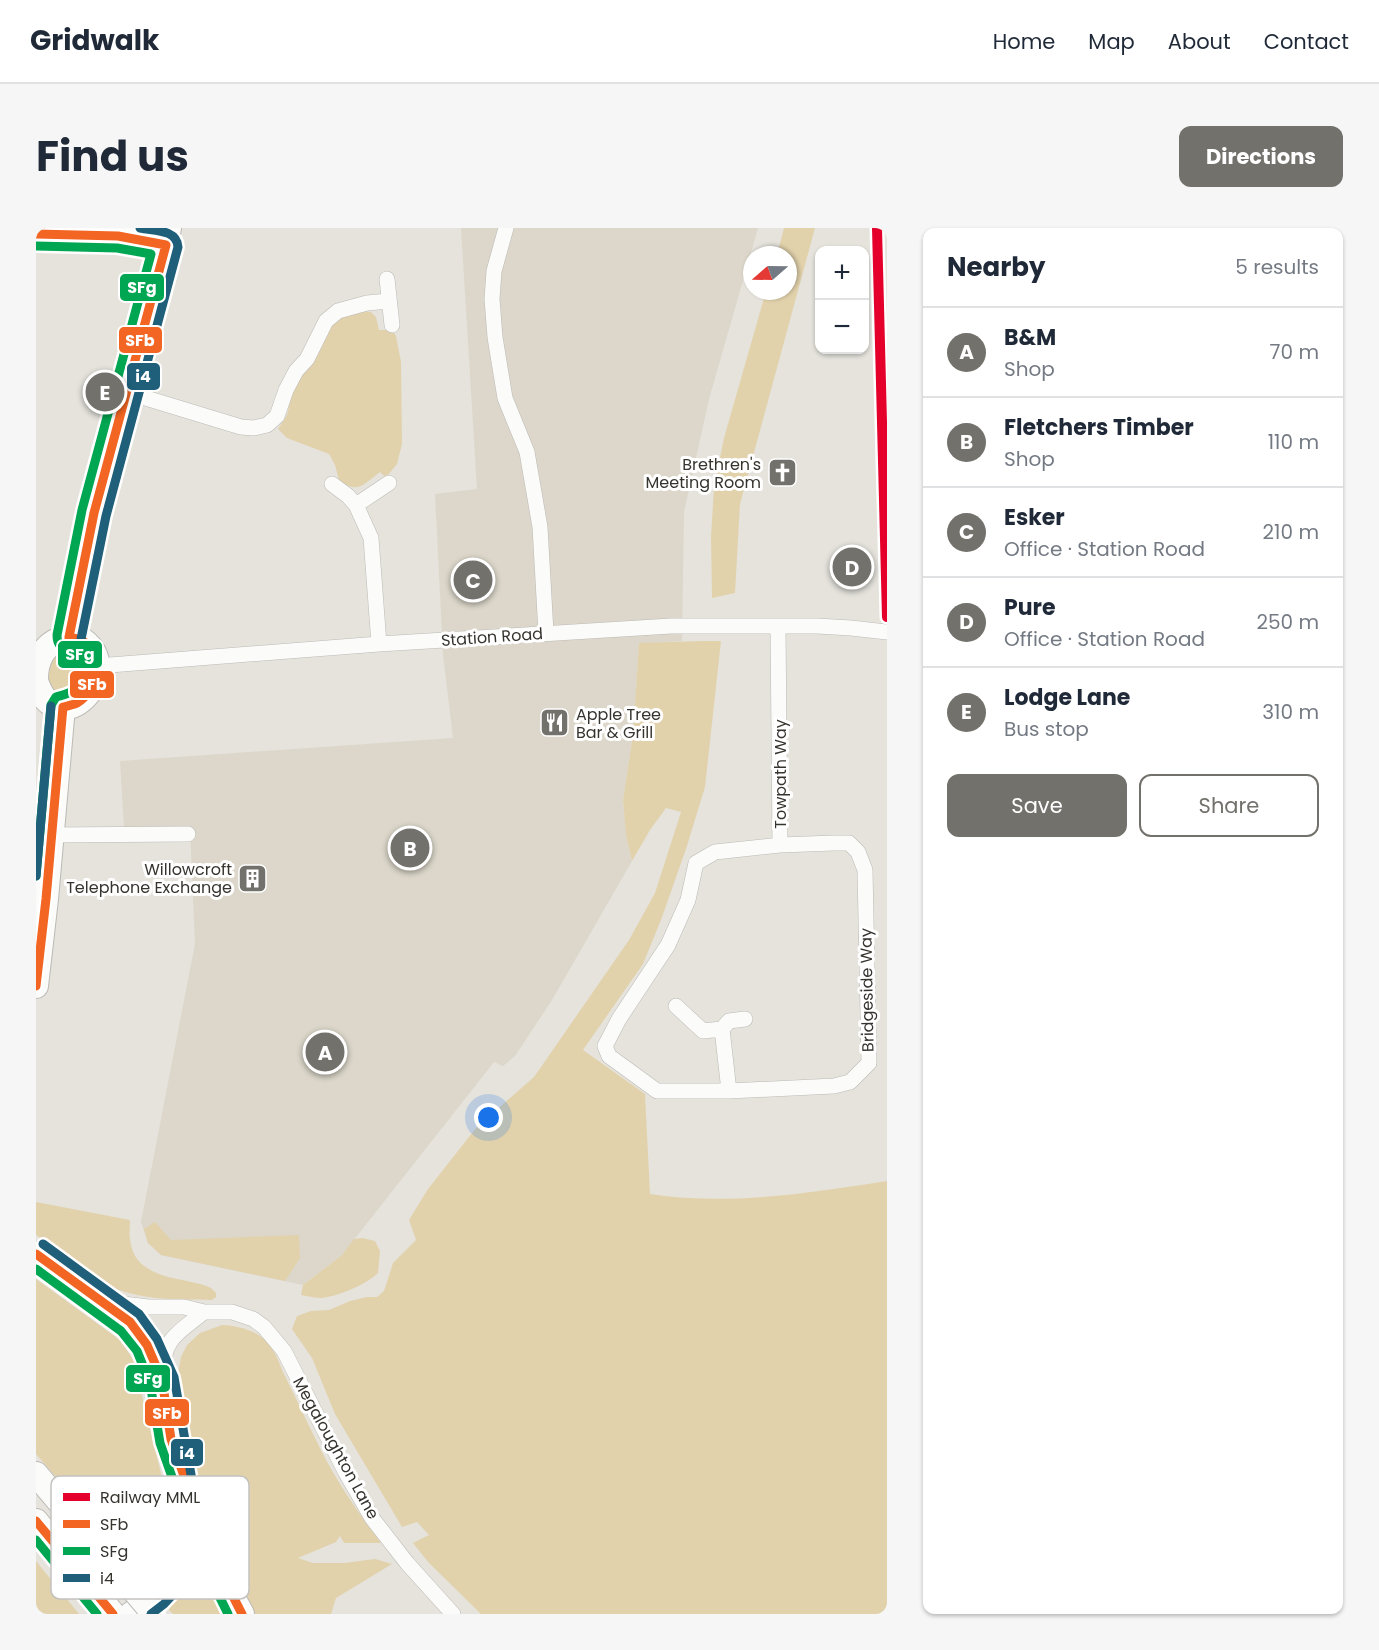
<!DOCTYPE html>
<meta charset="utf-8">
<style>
:root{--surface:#fff;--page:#f6f6f7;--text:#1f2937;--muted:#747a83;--line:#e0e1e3;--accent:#73716c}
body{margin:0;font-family:Poppins,sans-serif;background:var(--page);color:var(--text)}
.controls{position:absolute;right:18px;top:18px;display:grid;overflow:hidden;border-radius:12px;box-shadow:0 2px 4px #0004}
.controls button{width:54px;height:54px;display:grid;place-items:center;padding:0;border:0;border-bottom:2px solid var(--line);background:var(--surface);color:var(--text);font:30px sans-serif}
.compass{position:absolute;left:707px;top:18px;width:54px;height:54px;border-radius:50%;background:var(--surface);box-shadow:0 2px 4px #0004;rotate:250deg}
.you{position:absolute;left:453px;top:890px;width:21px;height:21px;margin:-15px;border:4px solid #fff;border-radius:50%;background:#1a73e8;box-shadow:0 0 0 9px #1a73e833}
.badge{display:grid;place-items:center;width:39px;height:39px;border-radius:50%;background:var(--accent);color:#fff;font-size:20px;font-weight:700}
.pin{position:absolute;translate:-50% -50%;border:3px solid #fff;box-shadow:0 2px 6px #0006}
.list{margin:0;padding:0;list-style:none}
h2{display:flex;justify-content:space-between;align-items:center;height:78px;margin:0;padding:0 24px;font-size:26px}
h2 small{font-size:20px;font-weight:400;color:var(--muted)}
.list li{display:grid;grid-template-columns:39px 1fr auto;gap:18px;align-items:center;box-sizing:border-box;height:90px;padding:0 24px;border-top:2px solid var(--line)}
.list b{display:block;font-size:22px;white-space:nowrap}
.list p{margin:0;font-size:20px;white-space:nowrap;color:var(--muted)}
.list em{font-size:20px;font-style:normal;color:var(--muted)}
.actions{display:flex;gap:12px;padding:18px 24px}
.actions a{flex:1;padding:14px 0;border:2px solid var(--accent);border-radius:12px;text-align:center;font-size:21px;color:var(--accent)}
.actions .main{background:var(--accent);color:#fff}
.map{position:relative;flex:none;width:851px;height:1386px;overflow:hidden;border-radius:12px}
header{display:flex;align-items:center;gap:36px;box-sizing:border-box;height:84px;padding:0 30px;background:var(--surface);border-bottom:2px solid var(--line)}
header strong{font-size:28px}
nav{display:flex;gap:33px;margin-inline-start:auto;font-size:21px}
.intro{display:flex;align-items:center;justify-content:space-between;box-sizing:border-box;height:144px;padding:0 36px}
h1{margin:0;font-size:42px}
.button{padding:15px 27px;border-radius:12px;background:var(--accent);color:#fff;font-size:21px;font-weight:700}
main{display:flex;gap:36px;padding:0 36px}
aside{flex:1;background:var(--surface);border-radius:12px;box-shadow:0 2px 4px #0004}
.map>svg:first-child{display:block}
.built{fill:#dcd7ca}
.green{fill:#e2d2ac}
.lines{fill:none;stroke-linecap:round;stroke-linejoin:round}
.minor-casing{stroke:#bcbab5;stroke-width:16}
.primary-casing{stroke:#bcbab5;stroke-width:26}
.trunk-casing{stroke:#bcbab5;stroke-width:26}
.minor{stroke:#fbfbfa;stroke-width:15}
.primary{stroke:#fbfbfa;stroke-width:24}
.trunk{stroke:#fbfbfa;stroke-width:24}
.trunk-bridge-casing{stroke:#bcbab5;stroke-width:26;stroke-linecap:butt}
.trunk-bridge{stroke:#fbfbfa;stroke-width:24}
.bus-1-casing{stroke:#fff;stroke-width:14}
.bus-2-casing{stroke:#fff;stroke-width:14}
.bus-3-casing{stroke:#fff;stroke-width:14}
.bus-1{stroke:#f26522;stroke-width:9}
.bus-2{stroke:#00a651;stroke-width:9}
.bus-3{stroke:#1f5f7a;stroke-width:9}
.rail-1-casing{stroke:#fff;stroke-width:15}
.rail-1{stroke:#e4002b;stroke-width:10}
.labels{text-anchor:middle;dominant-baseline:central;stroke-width:6;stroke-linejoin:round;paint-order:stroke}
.poi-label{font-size:16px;fill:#36342f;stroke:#fff;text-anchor:end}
.street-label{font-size:16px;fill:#36342f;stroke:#fff}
.key{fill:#fff;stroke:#c3c2c1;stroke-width:1.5}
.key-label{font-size:16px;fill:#36342f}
.line-badge{stroke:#fff;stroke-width:2}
.badge-label{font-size:16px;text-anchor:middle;font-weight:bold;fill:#fff}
</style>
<header>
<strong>Gridwalk</strong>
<nav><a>Home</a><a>Map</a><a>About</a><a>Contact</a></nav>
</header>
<div class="intro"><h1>Find us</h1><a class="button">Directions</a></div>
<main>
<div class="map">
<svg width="851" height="1386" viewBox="0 0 851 1386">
<rect width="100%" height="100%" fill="#e5e3dc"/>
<path class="built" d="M425 0H722L673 171 648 284 646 413 603 416 597 507 587 572 590 607 596 633 516 772 479 828 467 838 458 834 306 1027 267 1057 125 1027 112 1015 105 994 159 716 154 599H88L84 533 417 510 407 426 399 266 441 261Z"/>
<path class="green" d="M748 0H779L704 276 699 365 676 370 675 309 678 259 688 210 730 63H752V27H741Z
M325 83 335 84 340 89 343 102H356L360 108 365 134 366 216 361 236 352 247 348 248 344 244C328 256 321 267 303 252L299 237 293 226 251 210 242 201 251 187 257 161 264 149 279 133 296 98 308 88Z
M666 413H685L669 559 650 621 625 692 607 736 547 822 609 866 614 966C693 978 773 965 851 953V1386H445L393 1335 377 1315 393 1307 381 1294 366 1299 299 1186 276 1130 256 1101 261 1088 275 1083 293 1082 314 1073 331 1069H341L348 1063 357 1035 380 1012 373 992 392 961 440 900 498 849 593 712 619 665 645 584 630 580 614 602 596 633 590 607 587 572 597 507 603 415Z
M32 423C64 432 34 482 18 463 15 459 13 456 13 451 13 437 16 426 32 423Z
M0 570H9L0 655Z
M0 974 94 992C94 998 93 1005 94 1011 97 1046 133 1049 160 1055 168 1057 175 1058 180 1065V1069L176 1072C142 1071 110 1073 78 1060L0 1007Z
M119 994 135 1012 263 1007 264 1030 249 1053 125 1027 112 1015 108 1001Z
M326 1010 339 1013 344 1023 342 1045C331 1056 301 1069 285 1070 279 1070 272 1068 265 1067L267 1057 306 1027 318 1011Z
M0 1051 84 1112 97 1131 134 1282C138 1308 128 1334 110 1353L0 1226Z
M186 1097C203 1098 220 1102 232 1115 239 1123 243 1134 247 1144 258 1166 268 1188 279 1210 297 1248 320 1282 345 1315H308L304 1308 300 1314 262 1330 277 1335H308L339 1331 356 1336 300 1370 295 1386H218L195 1345 162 1257 142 1173 140 1156 145 1129 151 1117 164 1105Z
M165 1330 195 1386H137L131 1380C144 1365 157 1351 162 1332Z
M0 1333 43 1386H0Z"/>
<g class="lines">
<defs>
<path id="minor" d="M470 0 458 43 456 71 459 109 469 170 491 224 504 299 510 405
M351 51 356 97
M90 164 205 199 218 200 231 197 241 188 250 162 260 143 271 131 290 93 302 83 331 75 353 73
M296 256 312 268 320 277 335 310 343 416
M320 277 353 255
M742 398 744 617
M61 438 343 416 635 398H781L815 400 851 404
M15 607 152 606
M798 615H813L822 624 829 642 833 835 814 854 798 858 693 863H621L573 828 569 818 583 791 632 717 652 672 660 635 679 624 744 617Z
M640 778 667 803 686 801
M693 863 686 801 693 793 709 791
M71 1074 112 1079H148L168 1084H196L217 1091 228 1099 248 1123 310 1245 336 1290 371 1335 417 1386
M126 1145C128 1109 142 1105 168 1084"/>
<path id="primary" d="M0 6 82 8 130 17
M33 409 58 285 130 17 133 0
M0 450C0 443 2 434 5 428 12 414 34 402 48 413 90 446 22 519 0 453
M0 758 10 671 27 479
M0 1026 94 1094 111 1117 126 1152 149 1283 147 1325 135 1351 120 1367 95 1386"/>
<path id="trunk" d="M135 1211 176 1327 188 1353 206 1386
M0 1246 74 1334
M0 1293 77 1386"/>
</defs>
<use href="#minor" class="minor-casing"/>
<use href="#primary" class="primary-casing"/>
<use href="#trunk" class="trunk-casing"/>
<use href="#minor" class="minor"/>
<use href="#primary" class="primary"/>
<use href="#trunk" class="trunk"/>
<defs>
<path id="trunk-bridge" d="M74 1334 118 1386"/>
</defs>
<use href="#trunk-bridge" class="trunk-bridge-casing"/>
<use href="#trunk-bridge" class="trunk-bridge"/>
<defs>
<path id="bus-1" d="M0 6 82 8 130 17 58 285 33 409C37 410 43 411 47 413 69 426 61 464 41 475 37 477 31 478 27 479L10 671 0 758
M0 1026 94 1094 111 1117 126 1152 135 1211 176 1327 206 1386
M0 1293 77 1386"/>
<path id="bus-2" d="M0 18 81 20 115 26 46 282 21 407C21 423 31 418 41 424 54 431 48 455 38 462 33 466 26 467 20 469L15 477 0 648
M0 1041 85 1103 101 1123 114 1155 124 1215 165 1331 192 1386
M0 1312 61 1386"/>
<path id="bus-3" d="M45 411 70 288 142 19C141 1 118 3 104 0
M0 648 15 478
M7 1016 103 1086 121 1111 138 1149 161 1281 159 1326 145 1358 128 1376 115 1386"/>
</defs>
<use href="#bus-1" class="bus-1-casing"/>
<use href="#bus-2" class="bus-2-casing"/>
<use href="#bus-3" class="bus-3-casing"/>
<use href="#bus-1" class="bus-1"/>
<use href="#bus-2" class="bus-2"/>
<use href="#bus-3" class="bus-3"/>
<defs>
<path id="rail-1" d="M841 0 851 389"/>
</defs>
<use href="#rail-1" class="rail-1-casing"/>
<use href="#rail-1" class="rail-1"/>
</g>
<defs>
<symbol id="church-square" viewBox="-11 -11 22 22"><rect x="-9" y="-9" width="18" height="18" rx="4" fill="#73716c" stroke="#fff"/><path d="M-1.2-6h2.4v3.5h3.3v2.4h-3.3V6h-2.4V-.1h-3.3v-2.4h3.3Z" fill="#fff"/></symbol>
<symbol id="restaurant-square" viewBox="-11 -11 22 22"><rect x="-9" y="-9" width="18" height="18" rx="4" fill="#73716c" stroke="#fff"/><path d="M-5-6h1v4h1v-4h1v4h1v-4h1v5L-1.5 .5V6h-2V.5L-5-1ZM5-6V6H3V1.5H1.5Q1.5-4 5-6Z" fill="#fff"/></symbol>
<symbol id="building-square" viewBox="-11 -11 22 22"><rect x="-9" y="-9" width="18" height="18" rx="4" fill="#73716c" stroke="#fff"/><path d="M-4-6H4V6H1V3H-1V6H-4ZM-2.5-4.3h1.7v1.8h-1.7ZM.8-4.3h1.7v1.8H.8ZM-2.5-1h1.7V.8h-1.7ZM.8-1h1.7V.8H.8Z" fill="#fff"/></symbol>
</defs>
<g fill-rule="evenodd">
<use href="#church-square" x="730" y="228" width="33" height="33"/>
<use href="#restaurant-square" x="502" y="478" width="33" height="33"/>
<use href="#building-square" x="200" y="634" width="33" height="33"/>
</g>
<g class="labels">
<g class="poi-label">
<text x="725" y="236">Brethren's<tspan x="725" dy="18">Meeting Room</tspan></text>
<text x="540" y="486" text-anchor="start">Apple Tree<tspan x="540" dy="18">Bar &amp; Grill</tspan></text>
<text x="196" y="641">Willowcroft<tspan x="196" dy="18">Telephone Exchange</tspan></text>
</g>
<g class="street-label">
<text transform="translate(456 409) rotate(-4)">Station Road</text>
<text transform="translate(744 546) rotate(-90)">Towpath Way</text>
<text transform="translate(831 762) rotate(-91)">Bridgeside Way</text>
<text transform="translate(300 1220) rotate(61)">Megaloughton Lane</text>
</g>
</g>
<rect x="15" y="1248" width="198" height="123" rx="9" class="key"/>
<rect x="27" y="1265" width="27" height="8" fill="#e4002b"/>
<rect x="27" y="1292" width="27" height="8" fill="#f26522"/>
<rect x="27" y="1319" width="27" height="8" fill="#00a651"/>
<rect x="27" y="1346" width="27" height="8" fill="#1f5f7a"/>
<g class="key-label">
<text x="64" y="1275">Railway MML</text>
<text x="64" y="1302">SFb</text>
<text x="64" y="1329">SFg</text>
<text x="64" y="1356">i4</text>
</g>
<g class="line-badge">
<rect x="83" y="45" width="46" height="29" rx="6" fill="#00a651"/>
<rect x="82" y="98" width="45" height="28" rx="6" fill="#f26522"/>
<rect x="90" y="134" width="35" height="29" rx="6" fill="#1f5f7a"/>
<rect x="21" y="412" width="46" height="29" rx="6" fill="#00a651"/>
<rect x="33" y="442" width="46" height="29" rx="6" fill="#f26522"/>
<rect x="89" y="1136" width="46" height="29" rx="6" fill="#00a651"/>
<rect x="108" y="1170" width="46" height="29" rx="6" fill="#f26522"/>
<rect x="134" y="1210" width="34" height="29" rx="6" fill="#1f5f7a"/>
</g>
<g class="badge-label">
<text x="106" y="65">SFg</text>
<text x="104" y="118">SFb</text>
<text x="107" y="154">i4</text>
<text x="44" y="432">SFg</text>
<text x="56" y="462">SFb</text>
<text x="112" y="1156">SFg</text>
<text x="131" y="1191">SFb</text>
<text x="151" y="1231">i4</text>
</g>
</svg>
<div class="controls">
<button>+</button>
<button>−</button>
</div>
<svg class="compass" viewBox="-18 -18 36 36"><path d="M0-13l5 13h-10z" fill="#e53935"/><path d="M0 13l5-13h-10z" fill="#747a83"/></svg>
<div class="you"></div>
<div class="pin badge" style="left:289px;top:824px">A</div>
<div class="pin badge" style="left:374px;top:620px">B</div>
<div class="pin badge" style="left:437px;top:352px">C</div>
<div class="pin badge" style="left:816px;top:339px">D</div>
<div class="pin badge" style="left:69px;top:164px">E</div>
</div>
<aside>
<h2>Nearby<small>5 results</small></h2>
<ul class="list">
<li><span class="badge">A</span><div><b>B&amp;M</b><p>Shop</p></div><em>70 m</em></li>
<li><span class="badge">B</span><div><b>Fletchers Timber</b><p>Shop</p></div><em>110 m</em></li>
<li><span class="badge">C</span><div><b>Esker</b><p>Office · Station Road</p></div><em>210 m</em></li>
<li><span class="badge">D</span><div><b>Pure</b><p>Office · Station Road</p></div><em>250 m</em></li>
<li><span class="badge">E</span><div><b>Lodge Lane</b><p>Bus stop</p></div><em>310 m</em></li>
</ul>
<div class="actions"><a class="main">Save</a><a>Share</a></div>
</aside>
</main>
